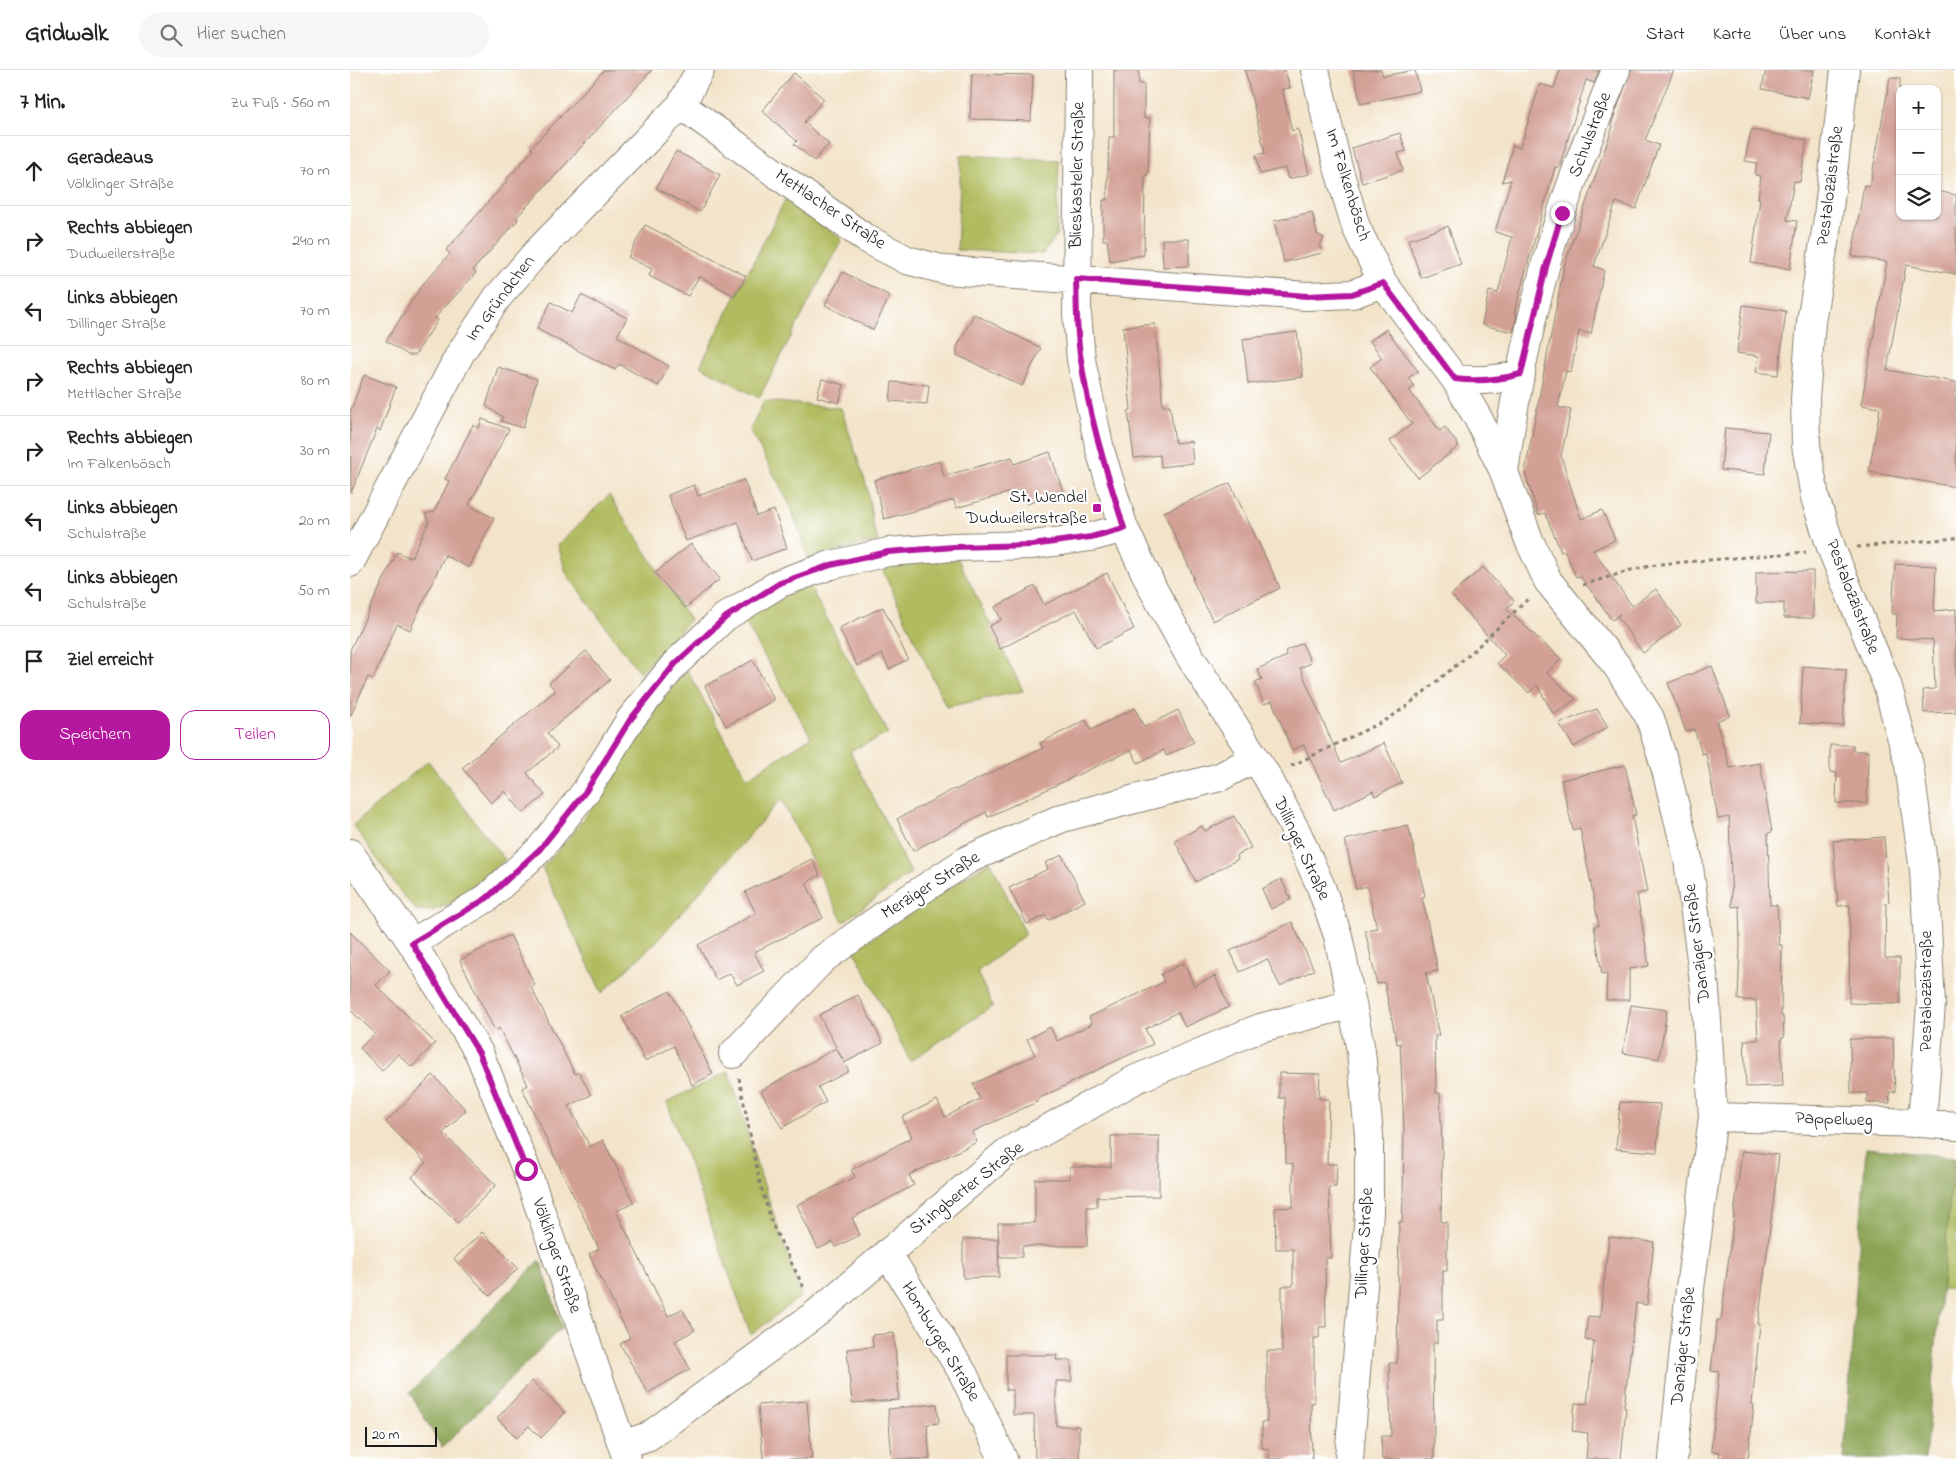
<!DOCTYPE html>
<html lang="de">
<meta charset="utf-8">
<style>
:root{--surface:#fff;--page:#f6f6f6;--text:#222;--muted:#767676;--line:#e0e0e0;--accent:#b5179e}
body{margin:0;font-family:"Indie Flower",sans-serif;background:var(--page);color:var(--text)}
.controls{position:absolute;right:15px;top:15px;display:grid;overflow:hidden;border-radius:10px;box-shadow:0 1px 4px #0004}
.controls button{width:45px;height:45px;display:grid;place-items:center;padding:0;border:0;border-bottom:1px solid var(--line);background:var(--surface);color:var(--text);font:25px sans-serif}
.scale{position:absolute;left:15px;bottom:12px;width:72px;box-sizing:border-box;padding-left:5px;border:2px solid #1c1c1c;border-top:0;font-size:14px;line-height:18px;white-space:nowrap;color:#1c1c1c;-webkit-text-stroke:4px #fff;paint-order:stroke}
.stop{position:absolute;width:15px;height:15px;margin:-11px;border:4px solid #b5179e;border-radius:50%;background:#fff}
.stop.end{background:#b5179e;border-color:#fff;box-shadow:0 1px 5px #0008}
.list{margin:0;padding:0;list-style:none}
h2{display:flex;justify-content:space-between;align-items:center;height:65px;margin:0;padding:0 20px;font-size:21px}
h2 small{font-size:16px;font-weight:400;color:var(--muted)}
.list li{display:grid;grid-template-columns:32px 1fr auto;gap:15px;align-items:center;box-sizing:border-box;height:70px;padding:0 20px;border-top:1px solid var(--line)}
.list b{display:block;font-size:19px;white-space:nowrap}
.list p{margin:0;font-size:16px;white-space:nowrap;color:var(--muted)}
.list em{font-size:16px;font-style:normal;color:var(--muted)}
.actions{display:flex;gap:10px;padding:15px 20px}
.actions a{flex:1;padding:11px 0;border:1px solid var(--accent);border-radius:15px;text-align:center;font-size:18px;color:var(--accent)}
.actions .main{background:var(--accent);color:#fff}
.icon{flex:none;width:28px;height:28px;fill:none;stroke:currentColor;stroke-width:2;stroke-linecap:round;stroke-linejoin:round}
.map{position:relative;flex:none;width:1606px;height:1389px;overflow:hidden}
header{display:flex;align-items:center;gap:30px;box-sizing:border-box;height:70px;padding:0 25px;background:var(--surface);border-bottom:1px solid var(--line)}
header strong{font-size:24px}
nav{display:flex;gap:28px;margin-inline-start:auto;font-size:18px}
.search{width:350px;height:45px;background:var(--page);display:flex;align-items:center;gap:12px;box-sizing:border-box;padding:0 18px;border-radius:28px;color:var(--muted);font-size:19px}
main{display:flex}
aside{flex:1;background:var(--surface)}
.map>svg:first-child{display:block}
.green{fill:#b0bc5e;stroke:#666c3d}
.forest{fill:#8ca455;stroke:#546038}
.building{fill:#d3a095}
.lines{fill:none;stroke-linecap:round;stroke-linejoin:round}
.minor-casing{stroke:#888072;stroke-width:30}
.path{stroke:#888072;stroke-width:3;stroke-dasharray:4 4;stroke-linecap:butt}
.minor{stroke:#fff;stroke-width:28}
.route{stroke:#b5179e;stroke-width:6}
.poi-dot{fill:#b5179e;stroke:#fff;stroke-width:2}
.labels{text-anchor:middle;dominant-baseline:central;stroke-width:4.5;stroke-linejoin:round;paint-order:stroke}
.street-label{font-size:18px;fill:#1c1c1c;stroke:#fff}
.poi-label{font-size:18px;fill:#1c1c1c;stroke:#fff;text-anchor:end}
</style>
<header>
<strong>Gridwalk</strong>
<div class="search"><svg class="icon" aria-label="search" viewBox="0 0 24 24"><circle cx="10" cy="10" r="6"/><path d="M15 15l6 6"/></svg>Hier suchen</div>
<nav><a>Start</a><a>Karte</a><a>Über uns</a><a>Kontakt</a></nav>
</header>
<main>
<aside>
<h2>7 Min.<small>Zu Fuß · 560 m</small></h2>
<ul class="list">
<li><svg class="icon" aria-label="ahead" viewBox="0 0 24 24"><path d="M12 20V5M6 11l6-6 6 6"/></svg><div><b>Geradeaus</b><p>Völklinger Straße</p></div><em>70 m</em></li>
<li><svg class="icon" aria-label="right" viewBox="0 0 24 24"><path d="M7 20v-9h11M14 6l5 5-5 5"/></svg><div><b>Rechts abbiegen</b><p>Dudweilerstraße</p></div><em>240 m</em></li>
<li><svg class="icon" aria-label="left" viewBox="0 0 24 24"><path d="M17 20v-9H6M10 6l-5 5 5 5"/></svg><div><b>Links abbiegen</b><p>Dillinger Straße</p></div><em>70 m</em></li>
<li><svg class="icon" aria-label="right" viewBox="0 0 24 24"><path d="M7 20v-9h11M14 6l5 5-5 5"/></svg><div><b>Rechts abbiegen</b><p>Mettlacher Straße</p></div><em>80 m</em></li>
<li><svg class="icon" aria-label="right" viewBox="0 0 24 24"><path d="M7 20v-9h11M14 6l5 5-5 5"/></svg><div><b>Rechts abbiegen</b><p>Im Falkenbösch</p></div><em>30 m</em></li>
<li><svg class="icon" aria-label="left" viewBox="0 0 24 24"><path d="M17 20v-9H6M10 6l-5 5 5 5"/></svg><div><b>Links abbiegen</b><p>Schulstraße</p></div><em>20 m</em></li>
<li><svg class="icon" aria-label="left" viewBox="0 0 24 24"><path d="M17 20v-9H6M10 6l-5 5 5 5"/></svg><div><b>Links abbiegen</b><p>Schulstraße</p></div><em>50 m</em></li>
<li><svg class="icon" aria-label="arrive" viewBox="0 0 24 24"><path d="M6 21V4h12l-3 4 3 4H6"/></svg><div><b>Ziel erreicht</b></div></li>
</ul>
<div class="actions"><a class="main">Speichern</a><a>Teilen</a></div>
</aside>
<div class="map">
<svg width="1606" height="1389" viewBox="0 0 1606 1389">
<rect width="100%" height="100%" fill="#fff"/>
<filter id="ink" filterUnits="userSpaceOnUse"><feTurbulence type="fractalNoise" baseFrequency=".02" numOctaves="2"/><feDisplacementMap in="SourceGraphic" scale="10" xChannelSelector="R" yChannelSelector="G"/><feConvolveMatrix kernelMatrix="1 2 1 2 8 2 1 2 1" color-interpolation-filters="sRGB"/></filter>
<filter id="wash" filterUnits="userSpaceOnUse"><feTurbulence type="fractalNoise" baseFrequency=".0096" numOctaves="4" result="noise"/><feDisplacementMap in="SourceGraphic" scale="20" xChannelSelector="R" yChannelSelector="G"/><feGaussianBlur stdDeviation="1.12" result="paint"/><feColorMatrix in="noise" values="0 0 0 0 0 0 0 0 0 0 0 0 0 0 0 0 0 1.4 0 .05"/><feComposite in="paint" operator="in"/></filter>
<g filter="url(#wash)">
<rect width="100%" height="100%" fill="#f3e4c9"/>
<path class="green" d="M611 85 709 90 707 165 693 184 607 180Z
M436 128 492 169 409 328 350 296Z
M414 331 491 338 517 417 523 455 528 471 458 488 441 437 400 360Z
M259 425 340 550 290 603 216 503 208 475Z
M608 489 673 621 596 637 532 499 559 491Z
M459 515 538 664 500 681 561 803 493 852 431 729 306 872 252 923 192 798 219 768 251 725 306 634 337 600 397 708 461 667 393 549 412 538Z
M78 691 155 790 100 834 81 841 66 840 55 828 3 755Z
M640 791 676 864 627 902 643 936 560 991 504 880Z
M379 1001 404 1085 451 1226 401 1265 317 1032Z
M1604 1087 1606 1088V1220L1591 1219Z"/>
<path class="forest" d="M1516 1078 1604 1087 1575 1389H1494Z
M190 1190 212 1257 92 1378 60 1323Z"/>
<g id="blocks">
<path class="building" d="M254 0H302L166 148 168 150 123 200 126 203 85 248 88 250 65 285H58L36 271 72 215 100 184 96 180 157 111 156 110 183 80 181 78Z
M764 0H789V14H794V48H800L798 105H795L794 185 760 191 757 170H753V130H757L759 67H764Z
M895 0H935L940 18 932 19 942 61 948 59 959 104 938 109 935 98 910 104 906 85 915 83Z
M1003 0H1031L1033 6 1065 0 1070 21 1011 34Z
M1210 0H1249L1244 13 1236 10 1209 98 1205 97 1164 243 1167 244 1163 262 1132 255 1139 221 1148 223 1162 167 1145 162 1161 110 1152 112 1163 75 1170 78 1190 14 1204 18Z
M1281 0H1324L1295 70 1309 75 1286 139 1266 132 1244 196 1254 200 1241 264 1229 261 1221 302 1216 301 1208 337 1221 340 1211 386 1231 449 1252 440 1265 470 1243 480 1282 536 1306 519 1331 555 1293 583 1267 546 1270 544 1262 550 1230 506 1226 507 1215 481 1211 482 1195 443 1188 445 1175 402 1214 196 1263 56 1261 55Z
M1416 0H1464L1458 28 1412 19Z
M444 3 474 29 454 52 479 74 464 91 444 74 447 71 412 41Z
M622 4 683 5 681 51 620 49Z
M1540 8H1550V146H1587V121L1606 125V204L1556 195 1537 300 1606 312V417L1519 402 1530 338 1511 335 1537 192 1502 186 1514 115 1520 116Z
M1401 60 1457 70 1450 112 1444 111 1437 150 1447 151 1440 199 1401 193 1410 129 1408 128 1411 106 1405 105 1407 93 1395 91Z
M1050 63 1056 81 1048 83 1053 100 1012 113 1002 78Z
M326 81 370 105 350 142 306 118Z
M962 142 967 164 974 168 970 176 972 183 934 192 924 151Z
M295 155 396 206 385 226 349 206 338 226 299 206 302 199 278 187Z
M1098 156 1111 194 1071 208 1058 170Z
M812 169H839V196L813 197Z
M493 202 540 226 523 260 475 235Z
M231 225 277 248 267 266 319 296 308 316 269 294 265 300 187 259 201 232 222 243Z
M1393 235 1436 241 1428 305 1406 302 1409 286 1387 283Z
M624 244 691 278 672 316 607 285V277Z
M805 254 813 336 820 335 825 373 841 371 843 393 811 397 810 385 784 388 778 341 781 340 773 257Z
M1036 259 1068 301 1058 308 1064 316 1059 320 1090 361 1095 357 1109 376 1068 408 1040 371 1062 354 1020 297 1032 288 1020 271Z
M947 262 953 307 898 314 893 269Z
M148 297 187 309 173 358 151 351 153 347 136 336Z
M14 305 46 317 30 361 27 359 1 423 0 342Z
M472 309 494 315 489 333 467 327Z
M542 312 579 315 577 334 540 331Z
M132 349 159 359 119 435 144 448 119 498 95 485 60 560 47 554 23 609 18 607 0 647V580L47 482 61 488 79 452 75 444 84 442 99 411 95 409 123 355 129 358Z
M1375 358 1419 362 1415 404 1371 400Z
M700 382 713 422 677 434 672 419 606 438 604 430 534 449 524 410 590 391 594 406 662 387 664 394Z
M394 410 407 446 424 440 437 478 402 491 388 452 336 471 318 425 344 415 348 426Z
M880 413 930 518 863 551 842 509 844 508 814 442Z
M341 474 370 509 335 538 305 503Z
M1545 494 1586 496 1584 541 1606 539V642L1574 643 1573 620 1585 619 1583 570 1546 568 1547 544H1542Z
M1133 497 1164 531 1156 539 1211 589 1197 603 1226 629 1204 645 1187 615 1179 623 1147 593 1155 585 1101 525Z
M1463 501V548H1434V533H1406V502Z
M757 503 784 559 746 578 726 540 650 579 639 556 651 550 645 537 685 516 694 535Z
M533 537 558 589 539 599 532 584 507 596 489 558Z
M952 573 961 593 950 598 991 693 1034 673 1052 713 1025 726 1023 721 984 740 954 675 942 680 922 631 914 634 905 612 912 609 907 599 937 586 935 581Z
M236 581 260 610 197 663 208 677 177 703 195 725 173 743 155 721 141 733 112 698 205 621 199 613Z
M403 590 424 630 376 656 355 616Z
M1362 596 1380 646 1366 651 1380 698 1410 693 1422 762 1418 763 1420 835H1427L1429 875H1432L1431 946H1433L1434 968 1431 969 1433 1016 1396 1017 1394 970H1408L1406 930H1388L1390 875 1389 836 1382 837 1379 747 1368 749 1356 683 1352 684 1344 659 1336 662 1318 613Z
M1453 596 1496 599 1493 656 1450 653Z
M785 638 794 657 828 640 844 672 816 686 814 680 788 693 781 680 638 747 636 742 563 781 547 749 604 719 605 720 693 678 690 673 736 650 741 660Z
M1247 639 1258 657 1224 677 1209 653Z
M1480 675H1503V681H1518L1517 733H1486L1487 703 1480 702Z
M1275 695 1286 745 1282 746 1297 822 1287 824 1299 896 1279 899V930H1256L1257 903 1252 904 1244 856H1249L1230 758 1223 760 1211 710Z
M884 746 901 778 887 785 888 789 846 812 825 771 852 756 855 761Z
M1058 755 1075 826 1072 827 1088 901 1076 903 1089 966H1085L1086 1023H1090L1092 1081 1091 1152H1097V1201H1093V1250H1087V1273H1083L1084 1389H1032L1031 1366H1041L1039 1293H1047L1049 1152H1052L1053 1129 1054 1059 1050 973 1047 974 1034 912 1027 914 1015 860 1027 858 1017 816 1006 819 995 770Z
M1534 767 1539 832 1536 833 1535 888H1550V934L1499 933 1500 835 1488 836 1483 771Z
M712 785 735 831 698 850 696 845 677 854 659 818 698 799 695 793Z
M462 789 470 805 456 813 473 848 404 882 414 901 387 915 380 903 366 910 348 875 406 843 395 822Z
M931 809 941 829 921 839 912 819Z
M942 852 964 900 930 916 917 889 890 902 880 881Z
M0 862 40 901 26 915 85 973 62 997 48 984 32 1001 10 978 25 963 0 940Z
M160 865 185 915 181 917 225 1004 229 1002 241 1025 219 1036 240 1077 253 1070 284 1133 266 1141 318 1246 332 1239 345 1260 325 1271 340 1299 298 1323 270 1274 280 1268 239 1184 249 1179 172 1018 178 1015 149 958 145 961 110 890Z
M834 893 844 916 865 906 879 937 835 957 828 942 795 959 803 974 757 995 688 1029 689 1031 622 1062 627 1072 559 1105 564 1115 502 1148 510 1165 486 1177 483 1172 468 1179 447 1135 505 1107 501 1100 562 1067 552 1047 587 1030 595 1047 630 1029 623 1014 685 985 677 969 700 957 707 971 742 954 739 947 814 912 811 904Z
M320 921 363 1004 342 1015 324 976 295 991 272 946Z
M508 925 533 973 494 993 499 1001 468 1017 476 1032 432 1058 411 1021 486 978 494 992 469 945Z
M1281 935 1317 940 1309 989 1273 983Z
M1543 968 1545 1022H1539L1540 1033H1517V1023H1501L1500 969Z
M929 1003 970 1004 969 1029H979L977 1094H987L986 1117H979L981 1188H975L976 1257H969V1268H964V1333H961L962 1389H919V1379L912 1378V1352H917V1281H932V1216H943V1179H926L925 1138 943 1137V1094L936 1093 935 1028H929Z
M83 1005 116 1040 93 1063 146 1115 108 1153 62 1107 76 1093 36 1052Z
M1270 1032 1310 1034 1307 1082 1266 1079Z
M761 1066H809V1126L747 1127V1137H737V1176H672V1187H649L648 1153H685V1109H720V1097H761Z
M1392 1081 1429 1085 1408 1254H1410L1402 1334 1404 1335 1398 1389H1369L1370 1382 1361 1381 1369 1302 1361 1301 1367 1250H1371Z
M132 1162 168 1198 140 1226 104 1189Z
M1259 1167 1304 1172 1297 1235 1286 1233 1274 1337H1276L1271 1389H1236L1238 1363 1222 1361 1225 1333 1237 1334 1244 1271 1235 1270 1238 1246 1250 1247Z
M613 1169H648L649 1207 613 1208Z
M544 1263 549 1330 502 1333 497 1279 523 1277 522 1265Z
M656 1285H707L706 1290H721L722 1311H706V1356H729V1389H685L684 1345H663V1320H656Z
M182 1311 215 1343 191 1368 179 1356 167 1368 147 1348Z
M457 1331 462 1389H413L408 1335Z
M587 1334 589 1353 577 1354 580 1389H542L538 1339Z"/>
</g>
</g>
<g filter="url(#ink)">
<use href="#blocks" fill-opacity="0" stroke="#888072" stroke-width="1"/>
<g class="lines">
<defs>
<path id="minor" d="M729 0 727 244 731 290 750 380 774 458 803 519 839 585 918 708 947 763 971 817 988 866 1002 934 1011 981 1019 1065V1142L999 1389
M965 0 987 94 1006 157 1033 213 1105 309 1129 350 1154 402 1179 470 1198 511 1267 596 1300 648 1316 700 1338 789 1355 920 1363 1047 1340 1218 1323 1389
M1495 0 1477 155 1461 252 1455 329 1456 375 1465 428 1482 480 1537 614 1559 695 1574 800 1581 934 1572 1053
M331 35 515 168 557 190 595 200 957 226 1002 224 1033 213
M1105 309C1128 312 1148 310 1171 304
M1154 402C1163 334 1177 264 1195 197 1213 130 1240 64 1266 0
M0 493 110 284 147 228 186 183 331 35 350 0
M0 783 62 873 129 983 176 1099 277 1389
M62 873 137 828 190 779 236 721 280 650 325 594 375 547 430 513 481 495 538 482 604 477 682 475 741 467 774 458
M383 984 473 889 543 839 619 789 712 748 870 707 905 688
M1363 1047 1572 1053 1606 1056
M537 1183 613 1303 653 1389
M272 1375 299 1366 467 1243 657 1082 786 1009 910 958 1002 934"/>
</defs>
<use href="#minor" class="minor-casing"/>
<path class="path" d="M1507 477 1606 468
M1233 515 1281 500 1311 494 1456 482
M941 696 1038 649 1057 636 1121 583 1179 528
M389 1008 409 1109 422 1154 455 1220"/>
<use href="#minor" class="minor"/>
</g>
</g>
<g class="lines" filter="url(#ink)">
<path class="route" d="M176 1099 129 983 62 873 137 828 190 779 236 721 280 650 325 594 376 547 430 513 481 495 538 482 604 477 682 475 741 467 774 458C757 403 739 347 731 290 726 264 727 236 726 209L957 226 1002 224 1033 213 1105 309C1128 312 1148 310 1171 304L1196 197 1212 143"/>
</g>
<rect class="poi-dot" x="742" y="433" width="10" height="10" rx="2.5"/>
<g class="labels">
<g class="street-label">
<text transform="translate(1241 65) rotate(-69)">Schulstraße</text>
<text transform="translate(728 105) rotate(-89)">Blieskasteler Straße</text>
<text transform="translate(997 115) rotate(73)">Im Falkenbösch</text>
<text transform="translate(1481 116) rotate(-83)">Pestalozzistraße</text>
<text transform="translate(480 140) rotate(34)">Mettlacher Straße</text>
<text transform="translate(151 229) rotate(-53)">Im Gründchen</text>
<text transform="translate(1502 527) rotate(69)">Pestalozzistraße</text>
<text transform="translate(951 779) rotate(65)">Dillinger Straße</text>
<text transform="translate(581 816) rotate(-32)">Merziger Straße</text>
<text transform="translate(1348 873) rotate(-97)">Danziger Straße</text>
<text transform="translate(1577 921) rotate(-90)">Pestalozzistraße</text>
<text transform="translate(1484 1050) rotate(2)">Pappelweg</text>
<text transform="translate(617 1119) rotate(-38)">St.Ingberter Straße</text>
<text transform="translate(1015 1173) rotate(-87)">Dillinger Straße</text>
<text transform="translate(206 1186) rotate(71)">Völklinger Straße</text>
<text transform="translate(590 1272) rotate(59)">Homburger Straße</text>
<text transform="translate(1334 1276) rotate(-84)">Danziger Straße</text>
</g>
<g class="poi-label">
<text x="737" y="428">St. Wendel<tspan x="737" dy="21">Dudweilerstraße</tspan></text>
</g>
</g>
</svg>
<div class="controls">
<button>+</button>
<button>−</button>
<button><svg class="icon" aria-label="layers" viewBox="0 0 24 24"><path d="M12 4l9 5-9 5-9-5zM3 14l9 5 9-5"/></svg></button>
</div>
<div class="scale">20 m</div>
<div class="stop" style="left:176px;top:1099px"></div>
<div class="stop end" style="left:1212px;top:143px"></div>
</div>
</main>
